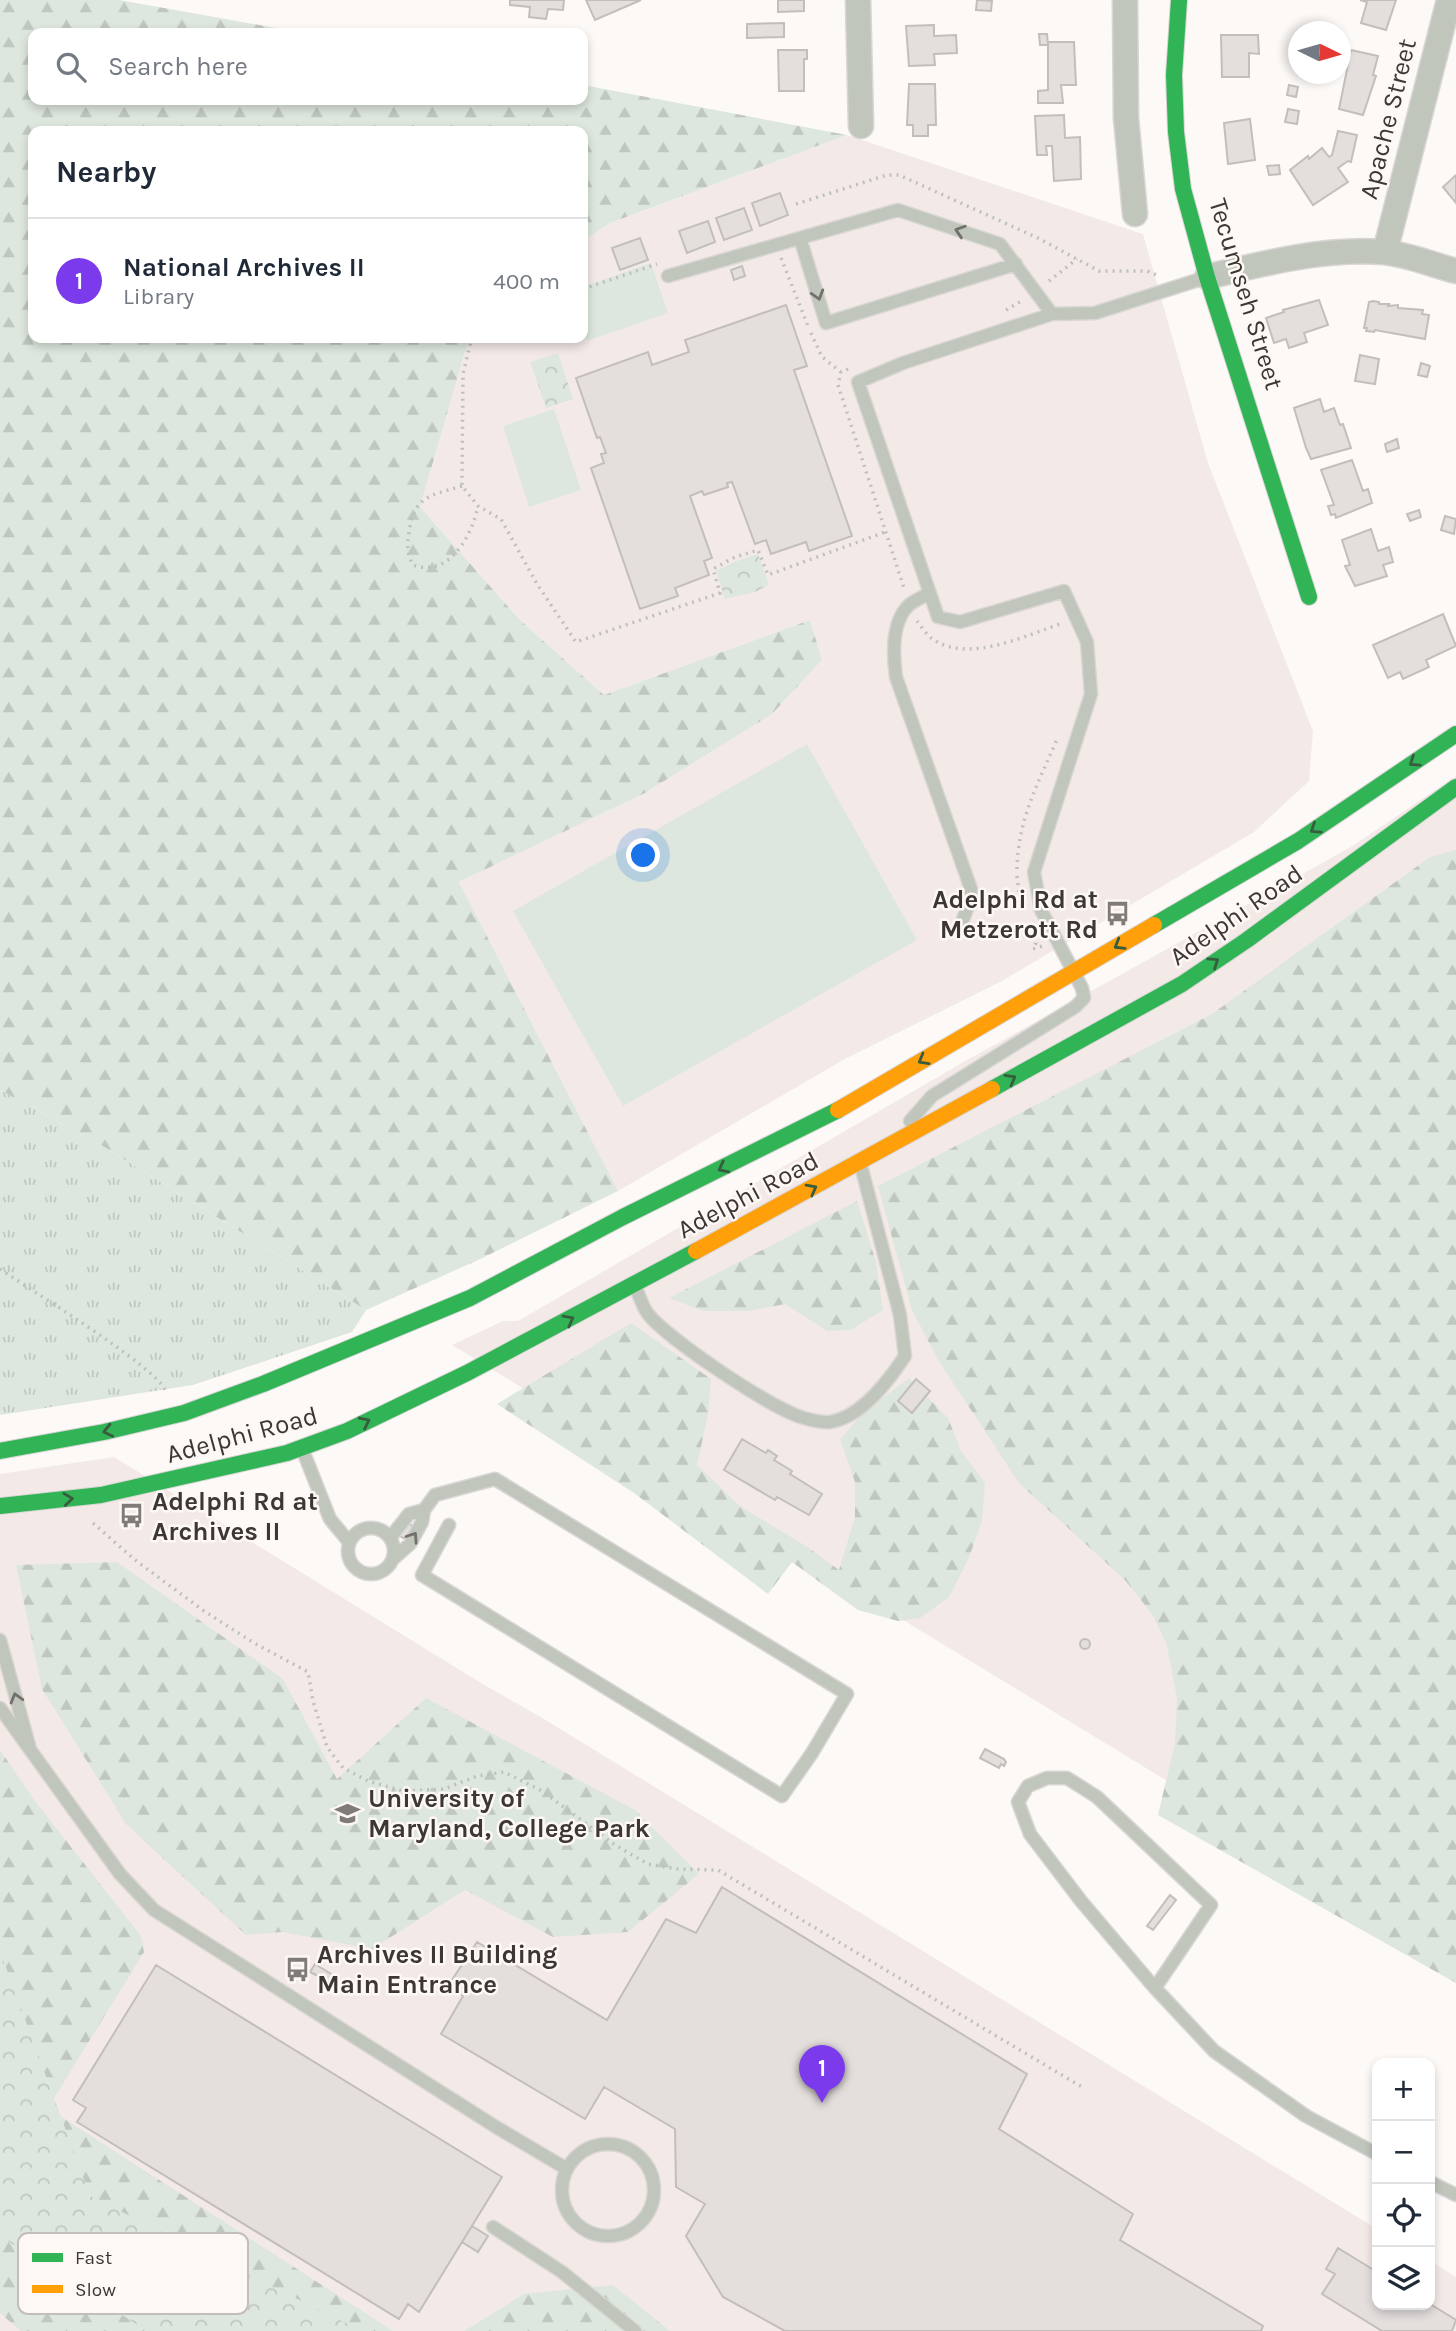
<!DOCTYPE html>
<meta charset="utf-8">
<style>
:root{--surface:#fff;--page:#f6f6f7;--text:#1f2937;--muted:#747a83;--line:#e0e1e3;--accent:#7c3aed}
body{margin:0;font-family:Karla,sans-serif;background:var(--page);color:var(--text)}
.controls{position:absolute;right:21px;bottom:21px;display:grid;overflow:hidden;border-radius:14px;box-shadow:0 4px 10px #0003}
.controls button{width:63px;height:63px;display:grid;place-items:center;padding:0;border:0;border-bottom:2px solid var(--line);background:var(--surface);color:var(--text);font:35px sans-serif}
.compass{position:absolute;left:1288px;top:21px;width:63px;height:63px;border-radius:50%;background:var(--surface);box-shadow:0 4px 10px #0003;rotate:95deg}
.you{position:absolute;left:644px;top:856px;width:24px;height:24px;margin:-18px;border:5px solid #fff;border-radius:50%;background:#1a73e8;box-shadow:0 0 0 10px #1a73e833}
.badge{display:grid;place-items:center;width:46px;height:46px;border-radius:50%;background:var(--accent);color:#fff;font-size:23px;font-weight:700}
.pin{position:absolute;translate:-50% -58px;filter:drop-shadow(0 2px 4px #0008)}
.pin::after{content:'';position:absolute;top:37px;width:24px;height:21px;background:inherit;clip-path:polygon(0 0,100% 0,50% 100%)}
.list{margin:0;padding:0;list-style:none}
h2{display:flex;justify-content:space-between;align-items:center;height:91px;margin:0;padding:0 28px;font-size:30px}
h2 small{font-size:23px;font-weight:400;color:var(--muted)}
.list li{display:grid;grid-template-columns:46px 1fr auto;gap:21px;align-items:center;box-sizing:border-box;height:126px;padding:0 28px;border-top:2px solid var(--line)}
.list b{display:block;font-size:26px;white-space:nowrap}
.list p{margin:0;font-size:23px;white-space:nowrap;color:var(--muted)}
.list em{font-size:23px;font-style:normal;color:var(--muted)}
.icon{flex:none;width:38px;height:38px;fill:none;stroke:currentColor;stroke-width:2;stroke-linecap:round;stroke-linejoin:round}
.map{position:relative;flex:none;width:1456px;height:2331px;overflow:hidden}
.search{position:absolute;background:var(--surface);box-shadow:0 4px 10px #0003;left:28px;top:28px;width:560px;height:77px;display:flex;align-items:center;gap:18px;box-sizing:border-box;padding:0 24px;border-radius:14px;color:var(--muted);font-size:26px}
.panel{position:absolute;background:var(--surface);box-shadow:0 4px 10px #0003;left:28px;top:126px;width:560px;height:217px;border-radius:14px}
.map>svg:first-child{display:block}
.education{fill:#f3eae8}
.grass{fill:url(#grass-tufts)}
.forest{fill:url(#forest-firs)}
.park{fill:url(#park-crowns)}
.pitch{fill:#dee7dd}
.building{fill:#e4dfdd;stroke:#c2bebc;stroke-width:2}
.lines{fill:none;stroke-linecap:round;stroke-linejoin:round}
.lane-casing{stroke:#d9d6d5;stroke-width:15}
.street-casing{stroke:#d9d6d5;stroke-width:27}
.fast-casing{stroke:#d9d6d5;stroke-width:18}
.slow-casing{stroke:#d9d6d5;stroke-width:18}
.path{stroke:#bec1bb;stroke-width:3.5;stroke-dasharray:2 5;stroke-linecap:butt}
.lane{stroke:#c0c6bc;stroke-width:12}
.street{stroke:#c0c6bc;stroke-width:24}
.fast{stroke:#30b455;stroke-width:16}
.slow{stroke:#ff9f0a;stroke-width:16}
.oneway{stroke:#71706a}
.oneway2{stroke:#385c3e}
.labels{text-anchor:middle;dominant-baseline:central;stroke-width:5;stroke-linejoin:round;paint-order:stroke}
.street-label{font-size:26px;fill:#3c3734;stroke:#fef8f5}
.poi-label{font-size:26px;font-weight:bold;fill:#3c3734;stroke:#fef8f5;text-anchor:start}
.key{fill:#fef8f5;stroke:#c4bebb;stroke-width:2}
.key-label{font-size:19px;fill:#3c3734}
</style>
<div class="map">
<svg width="1456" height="2331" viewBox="0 0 1456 2331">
<defs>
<pattern id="grass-tufts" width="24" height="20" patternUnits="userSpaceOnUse" patternTransform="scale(1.75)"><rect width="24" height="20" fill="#dee7dd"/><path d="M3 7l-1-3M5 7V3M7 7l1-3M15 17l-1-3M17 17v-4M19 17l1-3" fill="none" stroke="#bfc7be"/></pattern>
<pattern id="forest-firs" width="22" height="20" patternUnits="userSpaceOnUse" patternTransform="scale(1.75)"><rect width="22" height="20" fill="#dee7dd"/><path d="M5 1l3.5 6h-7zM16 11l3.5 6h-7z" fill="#bfc7be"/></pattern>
<pattern id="park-crowns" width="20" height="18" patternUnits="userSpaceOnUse" patternTransform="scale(1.75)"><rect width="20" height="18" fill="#dee7dd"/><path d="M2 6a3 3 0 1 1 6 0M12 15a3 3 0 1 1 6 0" fill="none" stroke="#bfc7be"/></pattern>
</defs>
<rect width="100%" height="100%" fill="#fcf9f7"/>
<path class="education" d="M847 135 1143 234 1208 463 1313 731 1309 781 1254 832 1002 981 843 1060 618 1191 459 882 645 793 772 714 822 660 810 620 604 695 520 620 420 507 469 338H583V241L610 223Z
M1456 776V1957L452 1345 503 1321H518L967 1060 1351 847Z
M114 1457 486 1686 539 1716 1377 2229V2305H1430V2261L1456 2277V2331H0V1474Z"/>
<path class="grass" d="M0 1090 101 1145 366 1310 352 1332 193 1385 0 1415Z"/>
<path class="forest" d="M0 0H119L304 33H33V100H583V85L847 135 610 223 583 241V131H33V338H469L420 507 520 620 604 695 810 620 822 660 772 714 645 793 459 882 618 1191 476 1261 366 1310 101 1145 0 1090Z
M1456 850V1983L1158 1815 1175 1743 1177 1699 1167 1645 1152 1614 1125 1580 1019 1483 938 1360 912 1310 878 1186 1212 1014 1430 857Z
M857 1201 876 1262 883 1310 851 1330 827 1331 785 1304 749 1311H703L669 1298Z
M631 1323 711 1379 708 1414 697 1465 741 1507 806 1546 839 1570 855 1517V1482L840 1439 864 1412 909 1378 948 1418 961 1451 985 1483 982 1521 968 1560 949 1597 920 1618 898 1621 858 1610 792 1562 768 1594 634 1493 497 1404Z
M117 1562 283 1679 337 1779 426 1698 635 1810 699 1874 628 1932 553 1937 465 1890 372 1949 282 1932 246 1935 126 1824 42 1689 16 1565Z
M0 1750 35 1801 141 1936 144 1952 48 2108 393 2331H21L0 2313Z
M613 2285 670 2331H464L524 2294Z"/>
<path class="park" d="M558 353 573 399 546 408 530 362Z
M758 554 769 585 755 592 725 599 716 571 734 562Z
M0 1951 90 2196 362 2331H147L0 2236Z"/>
<path class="pitch" d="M651 263 668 313 587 341 583 329V287Z
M554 409 581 490 529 507 503 426Z
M807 744 917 940 623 1106 513 911Z"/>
<path class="building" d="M510 0H564L563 10 548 9 546 19 529 17 530 7 510 5Z
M586 0H641L595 20Z
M778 0H804V11L778 12Z
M977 0 992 1 991 11 976 10Z
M1360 0H1396L1386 30 1361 23 1367 2Z
M784 23V37L747 38V24Z
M934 25V36L956 35 957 53 934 54 935 65 909 66 906 26Z
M1039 34H1047L1048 45H1040Z
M1221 35H1258L1259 54 1249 53V77H1222Z
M1048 42H1074L1076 85H1061L1063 103H1038V91L1048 90Z
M778 50H807V59H804V91H779Z
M1351 50 1378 56 1373 75 1376 76 1363 115 1339 109Z
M909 84H935L936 125H928V136H913V125H907Z
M1289 85 1298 87 1296 97 1287 95Z
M1288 109 1299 111 1297 124 1285 122Z
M1064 115 1065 138 1080 137 1081 179 1054 181 1052 146H1046L1047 155H1037L1035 116Z
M1250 119 1255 160 1228 164 1224 123Z
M1338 131 1357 135 1351 162 1348 161 1338 168 1348 182 1313 205 1290 170 1308 156 1309 159 1322 148 1329 157 1332 155Z
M1279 165 1280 174 1269 175 1267 166Z
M1456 175V203L1443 187Z
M780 193 788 215 760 226 752 203Z
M744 208 752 230 724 240 716 218Z
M708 221 715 242 687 253 679 231Z
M640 238 648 260 620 270 612 248Z
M742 266 745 276 734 280 731 270Z
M1319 300 1328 325 1304 333 1307 342 1289 348 1286 339 1274 343 1266 318 1284 312 1283 310Z
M1373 301 1379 302V304H1389L1388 306 1398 305V308L1423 310 1422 314 1429 315 1425 339 1375 330 1374 332 1366 331 1367 328H1364L1369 302Z
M786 305 807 366 794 370 852 536 809 551 806 542 771 554 766 540 755 544 732 482 727 483 728 487 704 495 702 491 690 496 712 558 704 561 709 575 675 588 678 596 640 609 591 468 604 463 601 454 606 453 600 437 597 438 576 378 648 352 652 365 689 352 685 340Z
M1360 355 1379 359 1375 384 1355 381Z
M1421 363 1430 366 1427 377 1418 375Z
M1320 399 1324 412 1334 408 1340 425 1343 424 1351 448 1311 459 1306 448 1294 408Z
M1397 439 1399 448 1387 452 1385 444Z
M1352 460 1363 491 1368 489 1372 503 1336 518 1335 514 1331 515 1328 506 1334 505 1321 470Z
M1419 510 1421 517 1410 521 1407 514Z
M1445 516 1456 519 1454 534 1441 530Z
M1371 529 1378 551 1389 547 1393 562 1383 565 1387 576 1355 586 1345 566 1350 565 1342 540Z
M1443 614 1456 646 1426 660 1429 667 1403 679 1400 672 1388 678 1373 645Z
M916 1379 930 1391 912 1413 898 1401Z
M742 1439 766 1453 768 1450 777 1456 774 1460 792 1471 790 1474 822 1494 809 1515 777 1497 775 1500 724 1470Z
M406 1522 413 1526 405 1539 398 1535Z
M1080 1644a5 5 0 1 1 10 0a5 5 0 1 1-10 0Z
M985 1749 1004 1759 1006 1762 1004 1766 1001 1764 999 1768 980 1758Z
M722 1887 1027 2074 999 2129 1133 2214 1120 2240 1263 2326 1261 2331H785L723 2297 686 2236 705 2204 676 2187 675 2129 604 2087 585 2119 441 2034 463 1996 448 1986 477 1942 607 2020 666 1919 696 1933Z
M1170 1895 1176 1900 1153 1930 1147 1926Z
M315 1964 336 1977 332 1983 310 1972Z
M156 1965 502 2177 419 2312 408 2304 399 2319 77 2122 86 2108 73 2100Z
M472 2226 488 2236 478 2252 462 2242Z
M1338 2248 1377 2272V2305L1430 2304 1456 2320 1452 2331H1382L1322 2294 1335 2274 1326 2269Z"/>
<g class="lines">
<defs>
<path id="lane" d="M1016 264 826 323 800 238 898 210 1000 244 1052 314
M668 276 800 238
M929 593C923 597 915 600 909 605 891 622 893 655 896 677L971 889 970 901 962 922
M910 1121 932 1096 1075 1007 1084 998 1082 988 1041 910 1034 872 1091 694 1087 642 1064 591 960 622 938 617 858 382 903 363 1052 314 1095 313 1204 278
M634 1284C639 1294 642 1306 648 1314 668 1339 773 1410 804 1418 810 1420 824 1423 830 1422 862 1417 889 1380 905 1356L900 1315 861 1166
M303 1451 330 1519 349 1542
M348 1551a23 23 0 1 1 46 0a23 23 0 1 1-46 0Z
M390 1538 409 1514 424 1510
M393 1559 410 1544 422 1522 424 1510 435 1495 495 1479 847 1694 812 1753 782 1796 422 1575 449 1525
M0 1640 29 1745
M0 1708 120 1874 154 1910 496 2127 567 2169
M1155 1988 1211 1905 1097 1797 1067 1778H1047L1028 1786 1018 1802 1030 1834 1081 1901 1148 1980 1155 1988 1214 2051 1306 2116 1377 2154
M562 2190a46 46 0 1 1 92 0a46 46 0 1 1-92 0Z
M1430 2182 1456 2195
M493 2227 562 2272 635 2331"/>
<path id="street" d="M858 0 861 126
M1125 0 1126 118 1135 214
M1385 252 1449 0
M1207 277C1264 263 1324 248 1383 252 1407 254 1433 265 1456 271"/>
<path id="fast" d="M1179 0 1174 75 1176 132 1183 189 1207 277 1309 597
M1154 925 1298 841 1456 734
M992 1089 1182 984 1247 940 1456 787
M0 1451 104 1432 184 1413 263 1384 470 1298 623 1217 838 1110
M0 1506 101 1495 287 1453 347 1431 467 1373 696 1251"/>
<path id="slow" d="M838 1110 1154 925
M696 1251 992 1089"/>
</defs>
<use href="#lane" class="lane-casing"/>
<use href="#street" class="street-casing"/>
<use href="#fast" class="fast-casing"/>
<use href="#slow" class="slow-casing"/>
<path class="path" d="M796 204 887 175H899L1038 238 1099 271H1147L1157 275
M781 258 808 326
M1049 281 1077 259
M583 289 657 264
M1006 310 1023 300
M811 333 822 357 841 372
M474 338 471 341 463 374 462 486 478 506 501 519 537 584 576 642 720 593 713 569 735 557 758 550 768 575 885 532
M848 369 841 372 838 385 904 588
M462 486C429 496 414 496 409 533 407 546 407 553 413 565 450 578 472 535 478 506
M917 621C921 626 926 634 931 638 967 665 1026 635 1063 623
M1017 869C1018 818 1039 782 1058 737
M1017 876 1019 893
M1035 936 1036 943 1033 949 1042 946
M0 1269C29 1289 155 1366 165 1390
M93 1523 135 1560 204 1611 254 1643 308 1672 313 1701 327 1747 343 1768 368 1781 403 1791 444 1789 477 1776 504 1772 542 1791 615 1845 648 1864 677 1869 718 1870 1082 2087"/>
<use href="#lane" class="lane"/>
<use href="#street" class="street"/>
<use href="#fast" class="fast"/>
<use href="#slow" class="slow"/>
</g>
<defs><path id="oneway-chevron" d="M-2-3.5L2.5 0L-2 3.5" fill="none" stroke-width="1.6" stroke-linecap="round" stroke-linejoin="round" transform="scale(1.75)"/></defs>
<g class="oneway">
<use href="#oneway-chevron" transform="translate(960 231) rotate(-162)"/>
<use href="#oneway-chevron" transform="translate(818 295) rotate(73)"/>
<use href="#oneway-chevron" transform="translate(413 1537) rotate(-56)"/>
<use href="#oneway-chevron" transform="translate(16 1698) rotate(-106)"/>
</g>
<g class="oneway2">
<use href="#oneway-chevron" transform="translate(1414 762) rotate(146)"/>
<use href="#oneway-chevron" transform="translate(1315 829) rotate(146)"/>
<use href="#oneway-chevron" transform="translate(1119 945) rotate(149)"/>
<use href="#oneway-chevron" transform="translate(1214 962) rotate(-34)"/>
<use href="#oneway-chevron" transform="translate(923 1060) rotate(150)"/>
<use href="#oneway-chevron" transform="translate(1011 1079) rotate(-29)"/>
<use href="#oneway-chevron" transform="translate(723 1168) rotate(153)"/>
<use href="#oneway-chevron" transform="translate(812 1189) rotate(-28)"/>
<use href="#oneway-chevron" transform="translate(569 1320) rotate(-28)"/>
<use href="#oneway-chevron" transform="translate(365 1422) rotate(-26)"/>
<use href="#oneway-chevron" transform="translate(108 1431) rotate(167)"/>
<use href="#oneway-chevron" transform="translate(68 1499) rotate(-7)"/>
</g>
<defs>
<symbol id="bus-bare" viewBox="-9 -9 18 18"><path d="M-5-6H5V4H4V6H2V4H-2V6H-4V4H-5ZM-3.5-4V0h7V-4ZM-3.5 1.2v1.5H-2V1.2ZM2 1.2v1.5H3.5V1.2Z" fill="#7f7b78" stroke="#fef8f5" stroke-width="2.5" paint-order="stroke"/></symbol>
<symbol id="university-bare" viewBox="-9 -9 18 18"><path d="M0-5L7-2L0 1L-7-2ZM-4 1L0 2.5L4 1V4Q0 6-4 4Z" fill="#7f7b78" stroke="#fef8f5" stroke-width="2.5" paint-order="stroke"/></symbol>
</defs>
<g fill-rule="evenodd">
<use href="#bus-bare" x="1100" y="896" width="35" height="35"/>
<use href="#bus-bare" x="114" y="1498" width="35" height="35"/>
<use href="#university-bare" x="330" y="1796" width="35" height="35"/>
<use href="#bus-bare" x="280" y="1952" width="35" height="35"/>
</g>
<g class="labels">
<g class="street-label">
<text transform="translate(1388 119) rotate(-76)">Apache Street</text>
<text transform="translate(1246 294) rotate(73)">Tecumseh Street</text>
<text transform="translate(1236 915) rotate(-35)">Adelphi Road</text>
<text transform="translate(748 1195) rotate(-28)">Adelphi Road</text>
<text transform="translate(242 1435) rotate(-15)">Adelphi Road</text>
</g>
<g class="poi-label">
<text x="1098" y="899" text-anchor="end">Adelphi Rd at<tspan x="1098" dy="30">Metzerott Rd</tspan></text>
<text x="152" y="1501">Adelphi Rd at<tspan x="152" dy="30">Archives II</tspan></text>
<text x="368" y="1798">University of<tspan x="368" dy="30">Maryland, College Park</tspan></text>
<text x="317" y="1954">Archives II Building<tspan x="317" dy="30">Main Entrance</tspan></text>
</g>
</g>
<rect x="18" y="2233" width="230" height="81" rx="10" class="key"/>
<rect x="32" y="2253" width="31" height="9" fill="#30b455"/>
<rect x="32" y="2285" width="31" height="8" fill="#ff9f0a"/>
<g class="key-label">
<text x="75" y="2264">Fast</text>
<text x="75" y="2296">Slow</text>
</g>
</svg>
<div class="controls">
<button>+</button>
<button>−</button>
<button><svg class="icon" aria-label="locate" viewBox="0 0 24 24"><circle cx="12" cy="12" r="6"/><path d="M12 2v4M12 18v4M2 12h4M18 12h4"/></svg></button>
<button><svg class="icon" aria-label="layers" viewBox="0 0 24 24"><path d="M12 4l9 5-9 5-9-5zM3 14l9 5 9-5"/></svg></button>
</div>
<svg class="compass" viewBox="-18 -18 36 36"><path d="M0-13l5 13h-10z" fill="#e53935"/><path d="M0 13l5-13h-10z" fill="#747a83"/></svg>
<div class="you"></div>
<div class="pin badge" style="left:822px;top:2103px">1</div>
<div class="search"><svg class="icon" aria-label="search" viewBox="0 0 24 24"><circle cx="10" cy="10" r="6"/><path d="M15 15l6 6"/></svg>Search here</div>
<section class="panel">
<h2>Nearby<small></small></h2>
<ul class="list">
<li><span class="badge">1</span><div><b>National Archives II</b><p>Library</p></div><em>400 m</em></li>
</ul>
</section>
</div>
